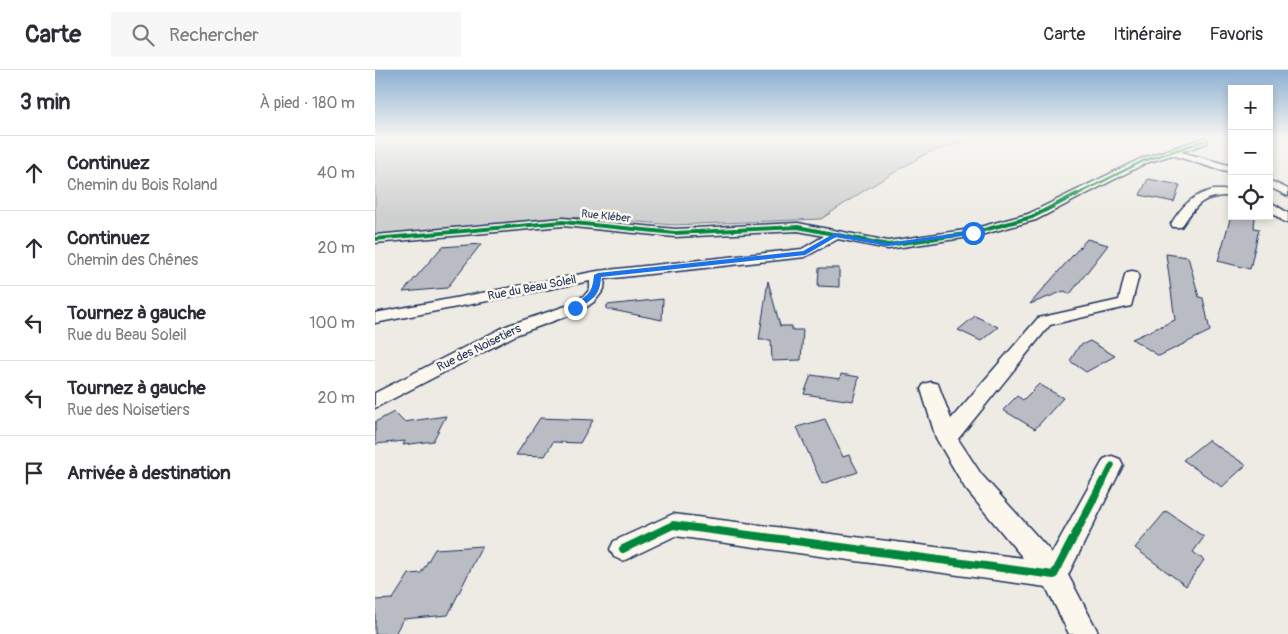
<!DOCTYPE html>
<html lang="fr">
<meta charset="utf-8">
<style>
:root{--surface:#fff;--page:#f7f7f7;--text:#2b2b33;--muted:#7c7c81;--line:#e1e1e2}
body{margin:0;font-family:Pangolin,sans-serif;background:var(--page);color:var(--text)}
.controls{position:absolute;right:15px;top:15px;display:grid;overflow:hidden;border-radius:0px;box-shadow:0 2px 8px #0003}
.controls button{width:45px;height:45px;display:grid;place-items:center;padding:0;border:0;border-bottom:1px solid var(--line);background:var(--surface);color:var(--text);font:25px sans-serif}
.stop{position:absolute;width:15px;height:15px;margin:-11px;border:4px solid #1a73e8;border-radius:50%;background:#fff}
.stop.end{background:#1a73e8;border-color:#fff;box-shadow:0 1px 5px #0008}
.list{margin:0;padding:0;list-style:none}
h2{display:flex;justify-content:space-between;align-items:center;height:65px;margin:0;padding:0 20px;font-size:21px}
h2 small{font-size:16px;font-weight:400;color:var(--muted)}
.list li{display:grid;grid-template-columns:32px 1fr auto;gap:15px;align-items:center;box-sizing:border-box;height:75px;padding:0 20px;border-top:1px solid var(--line)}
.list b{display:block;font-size:19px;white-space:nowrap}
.list p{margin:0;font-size:16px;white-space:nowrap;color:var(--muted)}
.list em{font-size:16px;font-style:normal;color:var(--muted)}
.icon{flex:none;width:28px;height:28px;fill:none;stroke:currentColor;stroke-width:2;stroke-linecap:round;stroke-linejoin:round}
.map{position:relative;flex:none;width:913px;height:564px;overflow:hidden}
header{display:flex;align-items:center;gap:30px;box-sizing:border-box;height:70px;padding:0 25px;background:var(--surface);border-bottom:1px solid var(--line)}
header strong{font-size:24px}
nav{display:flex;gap:28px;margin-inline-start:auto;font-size:18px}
.search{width:350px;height:45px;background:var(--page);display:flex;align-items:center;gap:12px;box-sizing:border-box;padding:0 18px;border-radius:0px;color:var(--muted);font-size:19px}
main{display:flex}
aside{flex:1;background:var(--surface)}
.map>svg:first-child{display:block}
.green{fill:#cecfcf;stroke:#747f96}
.building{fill:#b9bcc3;stroke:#1b2f5e}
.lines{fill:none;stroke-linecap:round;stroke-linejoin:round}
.street-casing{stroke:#1b2f5e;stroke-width:3}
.street{fill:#fbf7ec;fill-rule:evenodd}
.cycleway-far3-casing{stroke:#fbf7ec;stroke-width:4.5}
.cycleway-far2-casing{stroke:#fbf7ec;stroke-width:6}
.cycleway-far1-casing{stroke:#fbf7ec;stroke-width:9}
.cycleway-casing{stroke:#fbf7ec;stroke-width:11}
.cycleway-far3{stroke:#00873e;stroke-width:2.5}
.cycleway-far2{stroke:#00873e;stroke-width:4}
.cycleway-far1{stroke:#00873e;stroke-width:5.5}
.cycleway{stroke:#00873e;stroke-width:8}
.route{fill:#1a73e8}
.labels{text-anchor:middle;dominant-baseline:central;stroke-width:5;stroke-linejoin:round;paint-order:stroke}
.far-street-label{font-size:11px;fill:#1b2f5e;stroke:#fbf7ec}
.street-label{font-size:12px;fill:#1b2f5e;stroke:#fbf7ec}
</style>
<header>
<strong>Carte</strong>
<div class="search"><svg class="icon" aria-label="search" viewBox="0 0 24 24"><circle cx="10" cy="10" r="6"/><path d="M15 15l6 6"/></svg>Rechercher</div>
<nav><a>Carte</a><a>Itinéraire</a><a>Favoris</a></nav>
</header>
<main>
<aside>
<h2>3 min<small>À pied · 180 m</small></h2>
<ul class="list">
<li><svg class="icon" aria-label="ahead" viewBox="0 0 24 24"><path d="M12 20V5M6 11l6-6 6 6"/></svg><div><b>Continuez</b><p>Chemin du Bois Roland</p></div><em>40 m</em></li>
<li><svg class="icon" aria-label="ahead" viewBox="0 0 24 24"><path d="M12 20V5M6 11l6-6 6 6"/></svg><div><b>Continuez</b><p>Chemin des Chênes</p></div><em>20 m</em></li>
<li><svg class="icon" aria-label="left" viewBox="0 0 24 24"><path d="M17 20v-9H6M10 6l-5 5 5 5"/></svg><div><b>Tournez à gauche</b><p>Rue du Beau Soleil</p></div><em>100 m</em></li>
<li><svg class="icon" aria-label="left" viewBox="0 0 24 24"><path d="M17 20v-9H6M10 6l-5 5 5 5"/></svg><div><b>Tournez à gauche</b><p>Rue des Noisetiers</p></div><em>20 m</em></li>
<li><svg class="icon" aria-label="arrive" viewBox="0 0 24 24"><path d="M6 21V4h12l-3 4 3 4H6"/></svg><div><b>Arrivée à destination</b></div></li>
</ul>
</aside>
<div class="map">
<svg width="913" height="564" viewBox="0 0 913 564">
<rect width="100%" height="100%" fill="#eeebe4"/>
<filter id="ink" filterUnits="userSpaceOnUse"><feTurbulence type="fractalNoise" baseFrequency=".02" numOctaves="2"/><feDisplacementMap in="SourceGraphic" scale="10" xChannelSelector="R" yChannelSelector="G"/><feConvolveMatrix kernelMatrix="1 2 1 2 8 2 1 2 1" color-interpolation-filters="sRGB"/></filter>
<g filter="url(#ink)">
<path class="green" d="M0 67H605L552 83 490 120 446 149 298 155 208 147 0 165Z"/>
<path class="building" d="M773 109 805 115 799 132 765 125Z
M856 146H880L879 158 884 159 875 199 843 191Z
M712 169 733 175 695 224 689 221 655 234Z
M106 174 72 218 28 222 67 177Z
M791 184 813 187 824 227 828 228 835 261 784 286 757 269 800 250Z
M444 198H464V217L443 216Z
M393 211 405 256H417V260H428L426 290 397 291 396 270H384Z
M288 229 287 250 232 239V235Z
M600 246 623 257 606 271 583 260Z
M715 271 740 286 711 302 695 291 704 276Z
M466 304 484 307 478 331 429 324 436 305 465 309Z
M664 314 688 328 660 359 628 340 642 326 648 330Z
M19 342 29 352 71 346 58 371 28 375 30 371 0 374V352Z
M165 348 218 350 205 373 178 372 170 386 141 385Z
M450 349 468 387 474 385 483 402 447 414 422 357Z
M833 370 871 395 847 417 808 390Z
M791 441 829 467 818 482 829 490 811 516 760 478Z
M107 476 73 545 28 549 20 564H0V530L18 529 34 504 46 503 60 479Z"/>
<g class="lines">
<defs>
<path id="street" d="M829 68 832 69V73L806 82 857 96V102L838 98 797 85 771 93 661 150 602 166 513 179 463 169 430 187 230 209 229 219 227 222 220 231 206 241 143 264 0 338V323L131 256 194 235 210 225 215 219V211L0 253V243L223 201 427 179 449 166 423 161 300 167 188 156 0 173V165L188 148 300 159 423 153 513 171 597 159 653 144 765 89Z
M894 110 913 119V126L894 117Z
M838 120H857V126C827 125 822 134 806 157H798L796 154C807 136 817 125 838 120Z
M894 131 913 143V153L909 152 894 140Z
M757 201 762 202 764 205 756 236 675 255 583 369 606 404 677 483 729 389 737 386 745 389 748 395 693 505 724 564H694L671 517 300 466 248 491 239 487 235 479 239 471 298 444 648 488 590 418 561 368 546 319 549 314 556 312 563 314 576 349 663 248 744 230 750 205 752 202Z"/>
</defs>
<use href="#street" class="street-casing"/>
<use href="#street" class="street"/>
<defs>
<path id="cycleway-far3" d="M699 126 768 91 829 71"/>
<path id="cycleway-far2" d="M0 169 188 152 300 163 423 157 513 175 598 163 657 147 702 124"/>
<path id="cycleway-far1" d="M728 413 737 395"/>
<path id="cycleway" d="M248 479 298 455 679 505 728 411"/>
</defs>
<use href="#cycleway-far3" class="cycleway-far3-casing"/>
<use href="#cycleway-far2" class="cycleway-far2-casing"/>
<use href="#cycleway-far1" class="cycleway-far1-casing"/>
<use href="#cycleway" class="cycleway-casing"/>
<use href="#cycleway-far3" class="cycleway-far3"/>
<use href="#cycleway-far2" class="cycleway-far2"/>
<use href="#cycleway-far1" class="cycleway-far1"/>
<use href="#cycleway" class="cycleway"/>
</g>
</g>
<linearGradient id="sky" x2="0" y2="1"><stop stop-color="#8cafd3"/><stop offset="0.46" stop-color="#f7f6f3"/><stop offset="1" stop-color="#f7f6f3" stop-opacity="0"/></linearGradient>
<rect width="913" height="146" fill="url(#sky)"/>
<path class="route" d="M598 161 600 164 513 176 461 167 430 185 226 207C225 226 218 229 202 239L196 238C211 224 217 227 219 205L223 203 428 181 460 163 513 173Z"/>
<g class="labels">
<g class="far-street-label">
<text transform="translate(231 146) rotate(6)">Rue Kléber</text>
</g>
<g class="street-label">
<text transform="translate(157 218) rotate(-11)">Rue du Beau Soleil</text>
<text transform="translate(104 278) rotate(-26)">Rue des Noisetiers</text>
</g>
</g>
</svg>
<div class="controls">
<button>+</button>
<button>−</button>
<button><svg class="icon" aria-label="locate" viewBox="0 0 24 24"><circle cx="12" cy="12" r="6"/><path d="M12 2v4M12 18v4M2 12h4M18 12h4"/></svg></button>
</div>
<div class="stop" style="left:598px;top:163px"></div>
<div class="stop end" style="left:200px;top:238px"></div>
</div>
</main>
